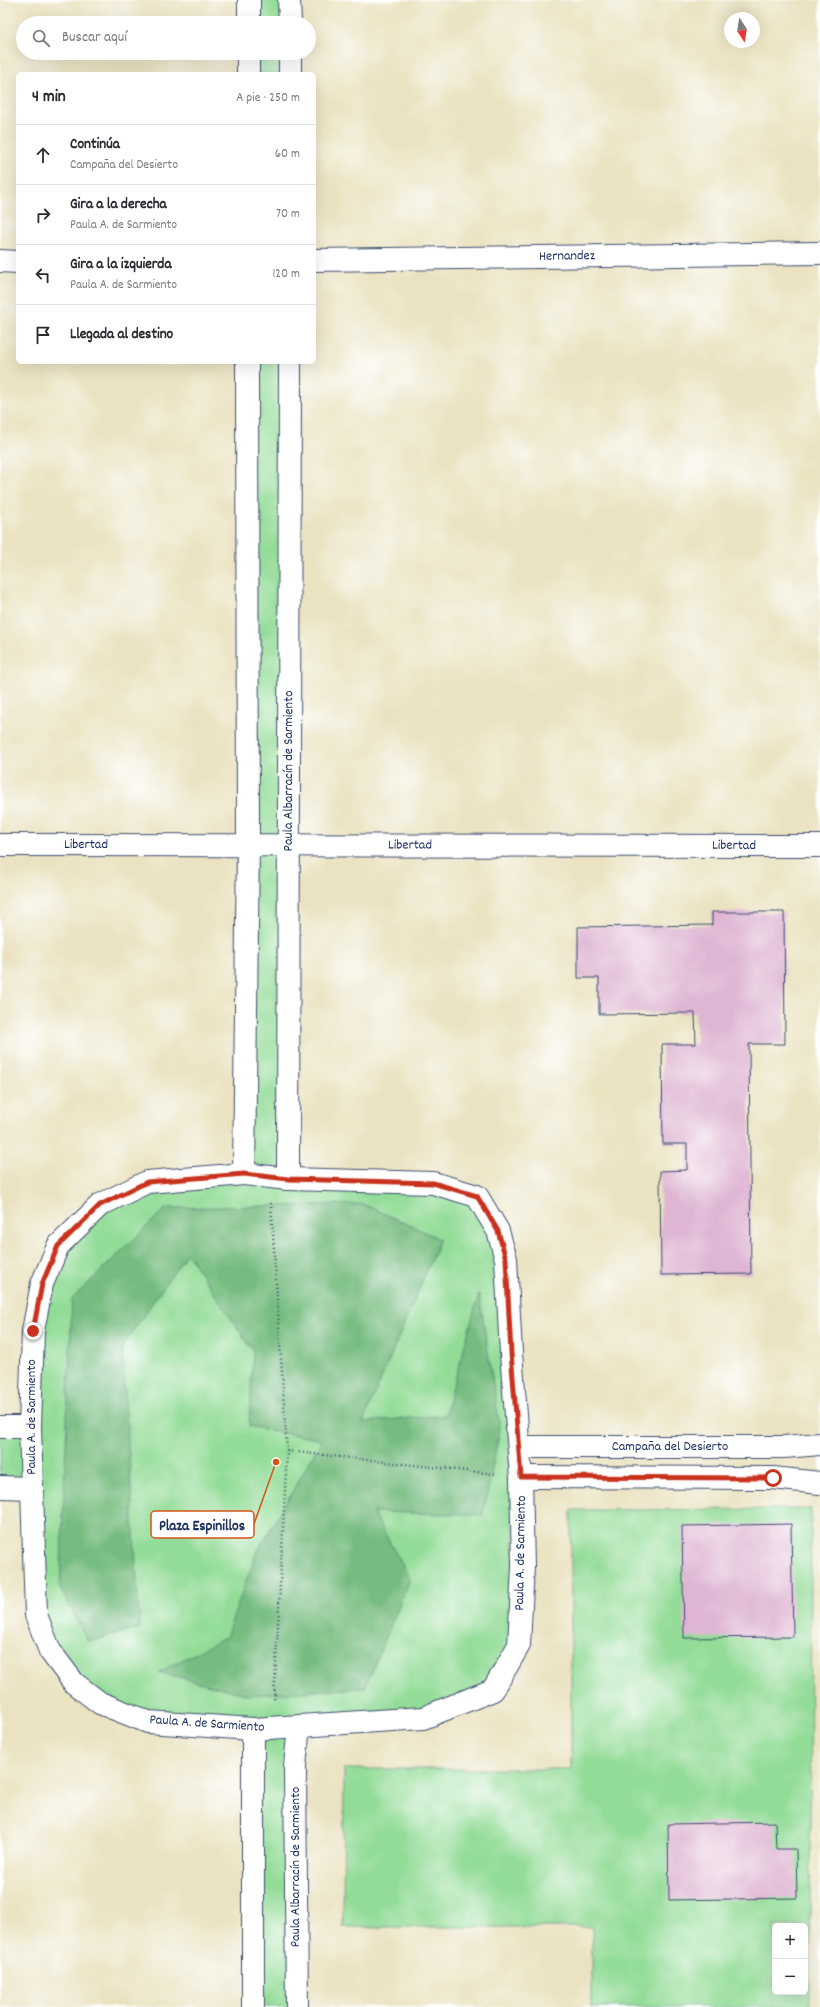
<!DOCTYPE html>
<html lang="es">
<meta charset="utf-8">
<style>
:root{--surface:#fff;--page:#f2f2f3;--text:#2b2b33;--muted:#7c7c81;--line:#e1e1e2}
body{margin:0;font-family:Dekko,sans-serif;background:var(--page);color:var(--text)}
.controls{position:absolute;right:12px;bottom:12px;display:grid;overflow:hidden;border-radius:6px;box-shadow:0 4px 16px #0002}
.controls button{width:36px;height:36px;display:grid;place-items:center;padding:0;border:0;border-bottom:1px solid var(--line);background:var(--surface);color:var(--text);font:20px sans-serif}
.compass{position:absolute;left:724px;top:12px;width:36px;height:36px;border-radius:50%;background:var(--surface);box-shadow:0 4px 16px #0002;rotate:168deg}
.stop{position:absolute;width:12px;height:12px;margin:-9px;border:3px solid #c8321e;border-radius:50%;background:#fff}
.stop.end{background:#c8321e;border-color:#fff;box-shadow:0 1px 4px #0008}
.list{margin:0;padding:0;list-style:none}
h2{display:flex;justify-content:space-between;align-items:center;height:52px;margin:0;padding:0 16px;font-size:17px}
h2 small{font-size:13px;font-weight:400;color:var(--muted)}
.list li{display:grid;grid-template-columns:26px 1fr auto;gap:12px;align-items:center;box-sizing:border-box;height:60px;padding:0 16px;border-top:1px solid var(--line)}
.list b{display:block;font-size:15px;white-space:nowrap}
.list p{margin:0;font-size:13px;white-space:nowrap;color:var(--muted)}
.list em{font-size:13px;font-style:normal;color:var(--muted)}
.icon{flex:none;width:22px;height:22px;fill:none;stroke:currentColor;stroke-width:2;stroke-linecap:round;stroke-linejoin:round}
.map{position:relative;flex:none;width:820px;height:2007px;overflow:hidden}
.search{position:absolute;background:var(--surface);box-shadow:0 4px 16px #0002;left:16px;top:16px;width:300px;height:44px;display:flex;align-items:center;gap:10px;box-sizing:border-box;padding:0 14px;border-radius:22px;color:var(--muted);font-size:15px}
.panel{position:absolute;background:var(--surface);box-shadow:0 4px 16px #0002;left:16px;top:72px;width:300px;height:292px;border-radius:6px}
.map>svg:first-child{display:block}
.green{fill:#93dc97;stroke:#57867a;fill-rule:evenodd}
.forest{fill:#76bc80;stroke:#48766f}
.building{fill:#deb5d3}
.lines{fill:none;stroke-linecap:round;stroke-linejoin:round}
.minor-casing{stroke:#3a4a6d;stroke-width:24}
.path{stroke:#3a4a6d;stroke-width:2.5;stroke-dasharray:1 3;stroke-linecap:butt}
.minor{stroke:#fff;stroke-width:22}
.route{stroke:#c8321e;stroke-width:5}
.labels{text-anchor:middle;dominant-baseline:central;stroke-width:3;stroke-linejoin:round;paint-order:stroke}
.street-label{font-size:14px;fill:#1b2f5e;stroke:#fff}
.leader{fill:none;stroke:#d45514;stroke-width:1.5}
.callout-dot{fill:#d45514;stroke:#fff;stroke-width:1.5}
.callout{fill:#fff;stroke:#d45514;stroke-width:1.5}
.callout-label{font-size:15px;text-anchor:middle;font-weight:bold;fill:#1b2f5e}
</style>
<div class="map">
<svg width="820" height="2007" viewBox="0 0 820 2007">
<rect width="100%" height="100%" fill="#fff"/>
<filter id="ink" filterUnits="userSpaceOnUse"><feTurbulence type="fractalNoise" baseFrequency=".025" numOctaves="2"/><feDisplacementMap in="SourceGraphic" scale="8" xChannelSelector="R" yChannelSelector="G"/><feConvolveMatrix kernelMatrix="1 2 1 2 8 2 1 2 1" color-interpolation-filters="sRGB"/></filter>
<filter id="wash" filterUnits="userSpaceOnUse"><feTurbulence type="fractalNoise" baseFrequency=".012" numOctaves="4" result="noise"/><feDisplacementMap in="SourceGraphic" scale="16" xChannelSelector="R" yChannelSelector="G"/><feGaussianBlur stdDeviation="0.9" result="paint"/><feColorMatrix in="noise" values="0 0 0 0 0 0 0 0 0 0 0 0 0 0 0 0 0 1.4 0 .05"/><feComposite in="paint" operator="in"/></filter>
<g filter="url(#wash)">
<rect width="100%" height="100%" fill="#eae2c0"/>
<path class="green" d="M249 0H289L290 23H249Z
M248 53H290V74H248Z
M247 362H290L288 1179 477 1196 498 1231 519 1645 493 1690 423 1718 299 1726 297 2007H253L252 1729 100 1703 50 1651 32 1488 0 1487V1427H30L33 1331 58 1246 147 1182 244 1174Z
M811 1509 810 2007H592V1927H343L344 1769H571V1510ZM775 1926H805V1992H775Z"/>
<path class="forest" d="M363 1204 440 1239 363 1422 445 1415 479 1294 500 1428 483 1515 373 1512 410 1579 365 1688 249 1695 159 1672 226 1637 256 1554 322 1440 249 1426 253 1351 187 1253 122 1347 140 1628 88 1642 60 1588 72 1299 166 1208Z"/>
<g id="blocks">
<path class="building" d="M712 912H784L785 1044H749L751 1274 661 1275 660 1171 687 1170V1144H663L662 1044H696L695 1013 599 1014V978H578V927L712 925Z
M791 1524 793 1637 684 1638 682 1526Z
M775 1822 776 1849H796L797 1898 669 1900 668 1824Z"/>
</g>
</g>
<g filter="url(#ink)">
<use href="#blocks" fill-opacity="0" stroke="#3a4a6d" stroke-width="1"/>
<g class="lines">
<defs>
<g id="minor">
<path d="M289 0 290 23"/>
<path d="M249 23V0"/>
<path d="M290 53V74"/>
<path d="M248 74V53"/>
<path id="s1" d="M314 260 820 253"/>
<path d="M0 261 18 262"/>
<path id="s2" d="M0 845 820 846"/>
<path d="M244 1174 288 1179 433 1183 477 1196 498 1231 506 1259 511 1353 521 1477 523 1566 519 1645 493 1690 423 1718 253 1729 148 1722 100 1703 74 1683 50 1651 36 1615 30 1427 33 1331 42 1284 58 1246 100 1205 147 1182Z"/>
<path d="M244 1174 248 845 247 362"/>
<path id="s3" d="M288 1179 290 362"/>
<path d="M0 1427H30"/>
<path id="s4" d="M519 1447H784L820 1444"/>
<path d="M521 1477 773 1478 820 1483"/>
<path d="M0 1487 32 1488"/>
<path d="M253 1729V2007"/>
<path d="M297 2007 295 1766 299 1726"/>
</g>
</defs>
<use href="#minor" class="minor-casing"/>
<path class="path" d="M271 1203 287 1451 274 1702
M287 1451 495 1474"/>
<use href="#minor" class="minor"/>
</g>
</g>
<g class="lines" filter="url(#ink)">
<path class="route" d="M33 1331 42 1284 58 1246 100 1205 147 1182 244 1174 288 1179 433 1183 477 1196 498 1231 506 1259 511 1353 521 1477 773 1478"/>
</g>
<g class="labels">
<g class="street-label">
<text stroke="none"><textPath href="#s1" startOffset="253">Hernandez</textPath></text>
<text stroke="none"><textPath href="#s3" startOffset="408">Paula Albarracín de Sarmiento</textPath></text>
<text stroke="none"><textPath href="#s2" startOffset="86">Libertad</textPath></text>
<text stroke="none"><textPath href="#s2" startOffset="410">Libertad</textPath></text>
<text stroke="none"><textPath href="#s2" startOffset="734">Libertad</textPath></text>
<text transform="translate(32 1417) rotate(-90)">Paula A. de Sarmiento</text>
<text stroke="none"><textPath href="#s4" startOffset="151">Campaña del Desierto</textPath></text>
<text transform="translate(521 1553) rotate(-89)">Paula A. de Sarmiento</text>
<text transform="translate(207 1724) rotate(4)">Paula A. de Sarmiento</text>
<text transform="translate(296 1867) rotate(-90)">Paula Albarracín de Sarmiento</text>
</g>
</g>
<path class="leader" d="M276 1462L254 1524"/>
<circle class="callout-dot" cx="276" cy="1462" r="4"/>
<rect class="callout" x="151" y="1511" width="103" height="27" rx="4"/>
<g class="callout-label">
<text x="202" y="1530">Plaza Espinillos</text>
</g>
</svg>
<div class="controls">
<button>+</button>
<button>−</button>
</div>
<svg class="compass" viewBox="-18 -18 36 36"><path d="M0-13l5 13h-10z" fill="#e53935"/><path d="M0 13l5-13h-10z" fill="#7c7c81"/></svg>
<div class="stop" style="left:773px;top:1478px"></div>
<div class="stop end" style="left:33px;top:1331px"></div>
<div class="search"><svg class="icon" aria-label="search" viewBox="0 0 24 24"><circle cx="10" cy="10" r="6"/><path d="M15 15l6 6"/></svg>Buscar aquí</div>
<section class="panel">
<h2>4 min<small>A pie · 250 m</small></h2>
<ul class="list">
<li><svg class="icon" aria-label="ahead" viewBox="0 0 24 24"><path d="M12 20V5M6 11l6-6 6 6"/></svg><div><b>Continúa</b><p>Campaña del Desierto</p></div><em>60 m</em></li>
<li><svg class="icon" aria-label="right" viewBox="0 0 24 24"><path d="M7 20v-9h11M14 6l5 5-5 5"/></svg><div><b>Gira a la derecha</b><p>Paula A. de Sarmiento</p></div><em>70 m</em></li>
<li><svg class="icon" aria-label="left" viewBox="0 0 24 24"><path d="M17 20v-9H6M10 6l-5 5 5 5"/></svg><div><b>Gira a la izquierda</b><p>Paula A. de Sarmiento</p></div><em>120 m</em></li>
<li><svg class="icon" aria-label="arrive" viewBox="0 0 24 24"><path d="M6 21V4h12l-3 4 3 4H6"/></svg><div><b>Llegada al destino</b></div></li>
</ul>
</section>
</div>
